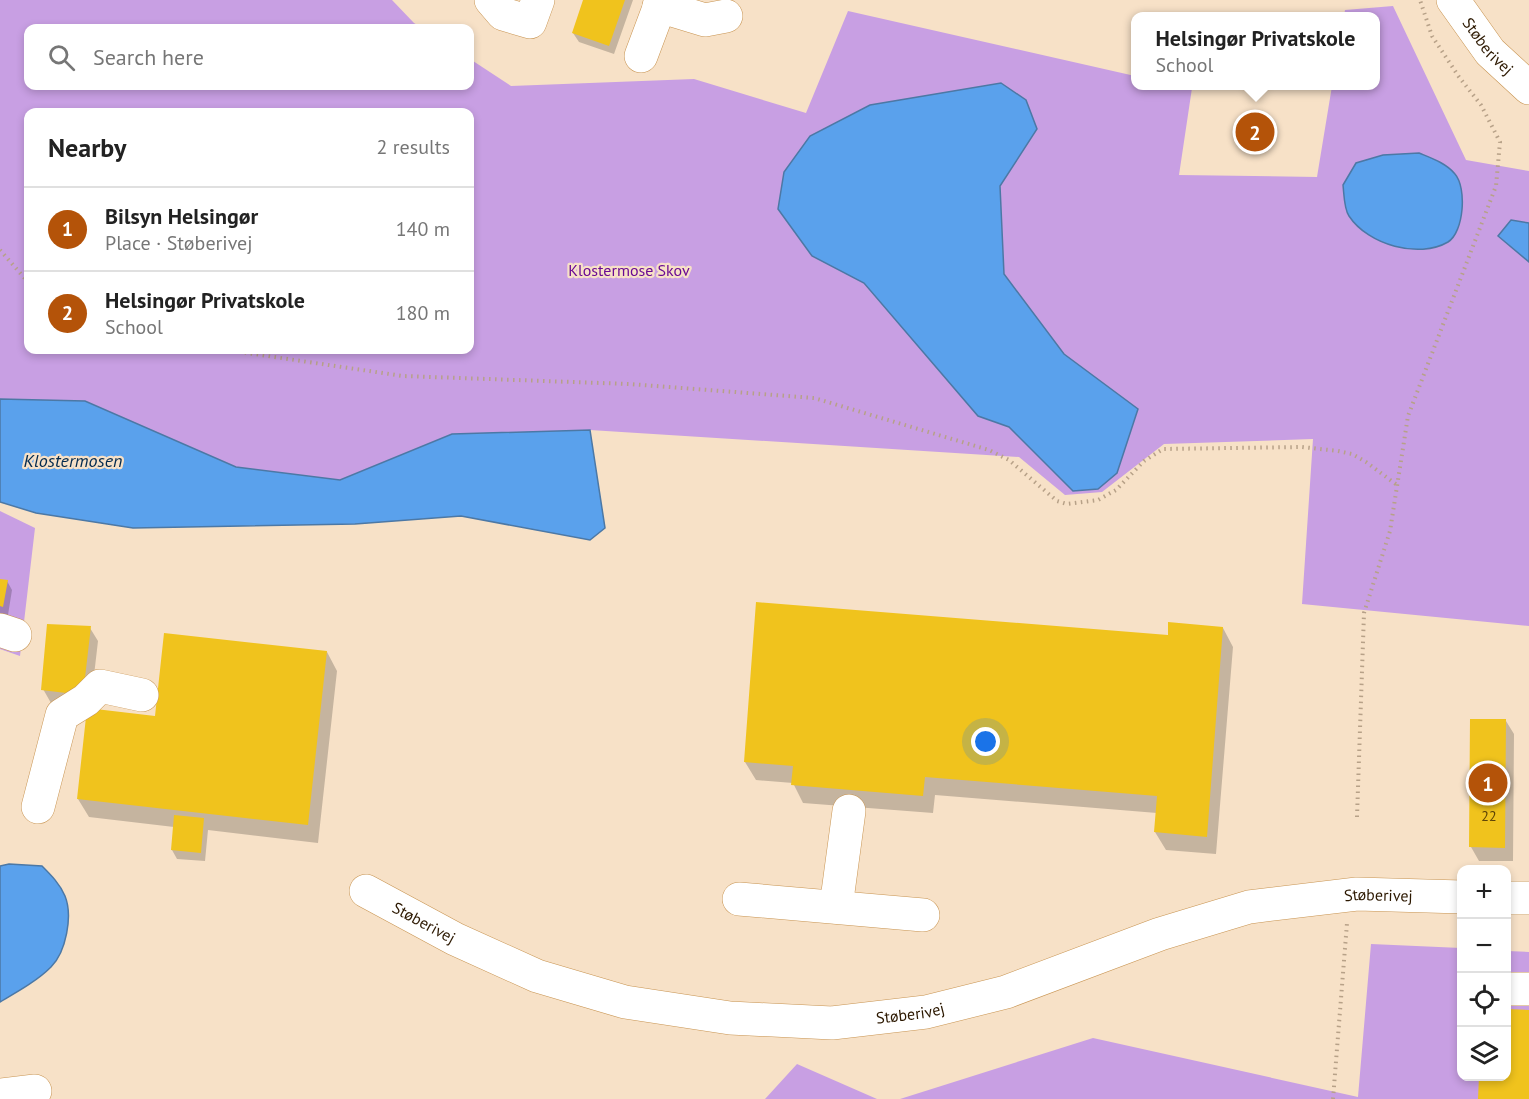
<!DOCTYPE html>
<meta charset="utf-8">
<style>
:root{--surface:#fff;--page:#f2f2f2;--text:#222;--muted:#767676;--line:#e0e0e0;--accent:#b45309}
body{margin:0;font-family:"PT Sans",sans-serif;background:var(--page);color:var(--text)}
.controls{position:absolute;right:18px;bottom:18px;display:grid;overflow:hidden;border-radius:12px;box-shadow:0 3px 9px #0003}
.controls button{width:54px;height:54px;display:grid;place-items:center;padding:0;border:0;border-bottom:2px solid var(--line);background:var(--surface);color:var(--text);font:30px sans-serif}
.you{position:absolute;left:986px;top:742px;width:21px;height:21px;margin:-15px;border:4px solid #fff;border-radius:50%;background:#1a73e8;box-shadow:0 0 0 9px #1a73e833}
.badge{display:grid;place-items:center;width:39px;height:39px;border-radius:50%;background:var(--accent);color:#fff;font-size:20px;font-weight:700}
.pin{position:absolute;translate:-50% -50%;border:3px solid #fff;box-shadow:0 2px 6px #0006}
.popup{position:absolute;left:1131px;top:12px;width:249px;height:78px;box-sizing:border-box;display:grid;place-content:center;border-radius:12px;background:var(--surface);filter:drop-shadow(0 2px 4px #0005);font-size:20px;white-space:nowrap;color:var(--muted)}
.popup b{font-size:22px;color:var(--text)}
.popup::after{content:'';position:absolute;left:50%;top:100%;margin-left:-12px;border:12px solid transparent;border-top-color:var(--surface)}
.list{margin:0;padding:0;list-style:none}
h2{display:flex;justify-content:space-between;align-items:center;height:78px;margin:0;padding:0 24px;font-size:26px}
h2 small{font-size:20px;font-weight:400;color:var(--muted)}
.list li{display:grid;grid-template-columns:39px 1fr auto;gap:18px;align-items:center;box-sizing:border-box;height:84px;padding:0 24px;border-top:2px solid var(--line)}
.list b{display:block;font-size:22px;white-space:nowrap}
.list p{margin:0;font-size:20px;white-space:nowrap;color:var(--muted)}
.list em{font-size:20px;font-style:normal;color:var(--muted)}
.icon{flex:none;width:33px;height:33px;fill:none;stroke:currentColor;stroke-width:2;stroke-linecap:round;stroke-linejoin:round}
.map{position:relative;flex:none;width:1529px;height:1099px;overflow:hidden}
.search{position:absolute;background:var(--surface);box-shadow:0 3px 9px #0003;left:24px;top:24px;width:450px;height:66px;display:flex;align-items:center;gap:15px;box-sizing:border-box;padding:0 21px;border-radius:12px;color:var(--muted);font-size:22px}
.panel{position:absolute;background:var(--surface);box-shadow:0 3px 9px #0003;left:24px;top:108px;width:450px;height:246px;border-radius:12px}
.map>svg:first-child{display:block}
.green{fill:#c89fe3;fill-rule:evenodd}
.water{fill:#5aa1ec;stroke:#4c78a5;stroke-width:1.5}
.shadow{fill:#0003}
.building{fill:#f0c31d}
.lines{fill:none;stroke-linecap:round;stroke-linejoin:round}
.minor-casing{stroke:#c89451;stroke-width:34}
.path{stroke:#b7a188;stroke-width:4;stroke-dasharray:1.5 4.5;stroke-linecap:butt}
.minor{stroke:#fff;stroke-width:33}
.labels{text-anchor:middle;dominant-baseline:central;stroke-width:4.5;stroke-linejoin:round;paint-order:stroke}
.number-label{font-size:14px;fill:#5d4307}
.street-label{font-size:16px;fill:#2c1800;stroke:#f7e1c7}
.park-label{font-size:16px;fill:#6a0a93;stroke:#f7e1c7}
.water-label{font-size:18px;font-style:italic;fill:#032a4e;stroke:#f7e1c7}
</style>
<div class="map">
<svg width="1529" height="1099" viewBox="0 0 1529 1099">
<rect width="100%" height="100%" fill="#f7e1c7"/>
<path class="green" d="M0 0H392L414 23 422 28H28V86H470V59L511 86 694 79 806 113 848 11 1135 76V86H1179L1192 88 1179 175 1317 177 1332 86H1375V16H1344L1345 10 1393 6 1466 160 1529 171V223L1511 220 1498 236 1529 262V626L1302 604 1313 439 1164 444 1102 492 1065 495 1019 457 590 430 452 434 340 480 236 467 85 401 0 399ZM28 112H470V350H28ZM1037 129 1000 186 1004 274 1064 354 1138 409 1073 491 1009 427 978 416 864 282Z
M0 511 35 528 20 656 0 649Z
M1371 944 1461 948 1462 1076H1506L1507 951 1529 952V1099H900L1093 1038 1358 1097Z
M797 1064 877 1099H765Z"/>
<path class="water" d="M1001 83 1026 100 1037 129 1000 186 1004 274 1064 354 1138 409 1117 473 1098 489 1073 491 1009 427 978 416 864 283 812 256 778 209 784 172 810 136 870 105Z
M1419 153C1431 158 1446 163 1455 174 1467 188 1464 232 1448 242 1419 259 1368 245 1349 216 1344 209 1344 194 1343 185L1356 163 1383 155Z
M1511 220 1529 223V262L1498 236Z
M0 399 85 401 236 467 340 480 452 434 590 430 605 528 590 540 461 516 355 524 133 528 36 513 0 502Z
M9 864 42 866C51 875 60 884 65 896 73 916 66 952 51 967 37 981 17 992 0 1002V866Z"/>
<path class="shadow" d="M585 0H633L614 54 579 42 573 33Z
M0 580 7 581 12 590 8 615 0 614Z
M90 628 98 641 90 710 156 717 327 652 337 671 318 843 208 830 205 861 177 859 172 850 174 827 89 817 78 799 89 708 51 703 43 689Z
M1223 628 1233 647 1216 854 1166 850 1155 832 1157 813 935 795 933 813 803 803 793 783 756 780 745 762 1169 637Z
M1506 721 1514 734 1513 861H1479L1471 847Z"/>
<path class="building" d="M583 0H625L609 46 572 33Z
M0 579 8 580 3 607 0 606Z
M756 602 1168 635V622L1223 627 1207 837 1154 832 1157 796 925 777 923 796 791 785 793 766 744 762Z
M47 624 91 626 83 695 41 690Z
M164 633 327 651 308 825 77 799 87 708 155 716Z
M1470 719H1506L1505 848 1469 847Z
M174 815 204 818 201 853 171 850Z
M1506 1009 1529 1010V1099H1478L1479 1076H1506Z"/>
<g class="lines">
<defs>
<g id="minor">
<path d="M491 0 503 14 530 22 538 0"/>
<path id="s1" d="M1453 0 1490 52 1529 88"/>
<path d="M659 6 705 20 726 16"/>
<path d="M641 56 662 0"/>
<path d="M0 630 15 635"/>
<path d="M38 807 62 715 86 700 100 686 142 695"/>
<path id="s2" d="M366 891 455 939 537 976 625 1002 730 1018 832 1023 926 1012 1006 992 1160 934 1249 907 1357 894 1462 897"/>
<path d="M1506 898H1529"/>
<path d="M739 899 923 915"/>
<path d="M836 907 849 811"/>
<path d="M1506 989H1529"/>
<path d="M0 1095 35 1091"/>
</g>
</defs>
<use href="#minor" class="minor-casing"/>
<path class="path" d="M0 250 28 282
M227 350 403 376 629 384 814 398 989 450 1009 460 1057 501 1067 504 1098 500 1116 490 1144 461 1163 449 1302 447 1338 451 1352 454 1366 462 1397 485
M1357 817 1364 613 1390 531 1408 416 1496 186 1500 142 1481 105 1459 77 1432 36 1420 0
M1333 1099 1347 923"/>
<use href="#minor" class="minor"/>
</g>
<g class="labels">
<g class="number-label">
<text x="1489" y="816">22</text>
</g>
<g class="street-label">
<text stroke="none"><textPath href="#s1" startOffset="58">Støberivej</textPath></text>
<text stroke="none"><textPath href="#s2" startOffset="1056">Støberivej</textPath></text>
<text stroke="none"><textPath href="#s2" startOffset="66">Støberivej</textPath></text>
<text stroke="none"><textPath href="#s2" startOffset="570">Støberivej</textPath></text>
</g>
<g class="park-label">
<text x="629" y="270">Klostermose Skov</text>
</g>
<g class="water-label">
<text x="73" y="460">Klostermosen</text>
</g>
</g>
</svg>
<div class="controls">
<button>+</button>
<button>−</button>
<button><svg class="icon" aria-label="locate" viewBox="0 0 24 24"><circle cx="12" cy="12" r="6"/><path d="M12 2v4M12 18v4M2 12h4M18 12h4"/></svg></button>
<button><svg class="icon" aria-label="layers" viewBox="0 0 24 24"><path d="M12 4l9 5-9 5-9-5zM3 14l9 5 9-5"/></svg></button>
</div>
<div class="you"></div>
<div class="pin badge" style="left:1488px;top:783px">1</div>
<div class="pin badge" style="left:1255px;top:132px">2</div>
<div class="popup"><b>Helsingør Privatskole</b>School</div>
<div class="search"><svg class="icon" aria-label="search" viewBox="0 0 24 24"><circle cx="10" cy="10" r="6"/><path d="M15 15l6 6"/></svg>Search here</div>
<section class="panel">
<h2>Nearby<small>2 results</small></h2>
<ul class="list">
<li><span class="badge">1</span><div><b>Bilsyn Helsingør</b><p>Place · Støberivej</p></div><em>140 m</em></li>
<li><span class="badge">2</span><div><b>Helsingør Privatskole</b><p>School</p></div><em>180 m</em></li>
</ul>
</section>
</div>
